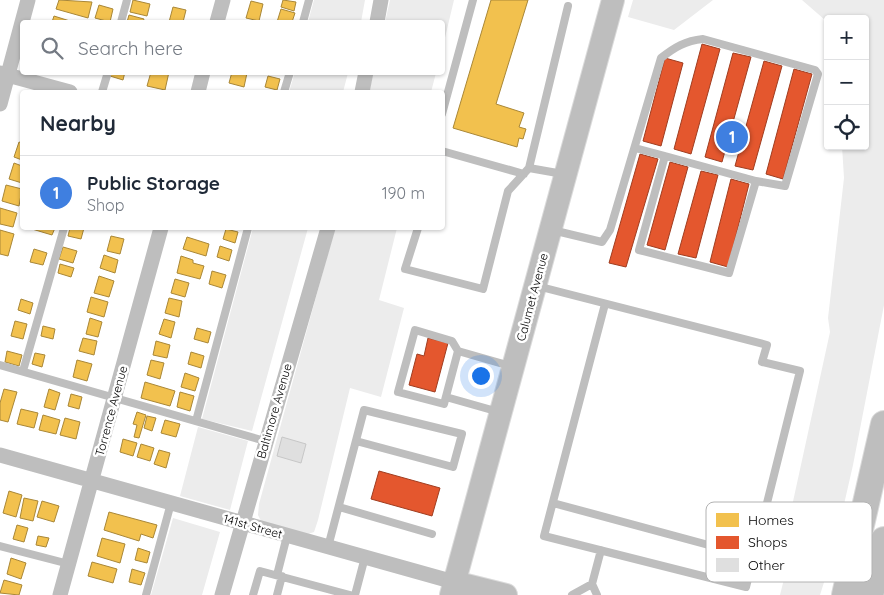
<!DOCTYPE html>
<meta charset="utf-8">
<style>
:root{--surface:#fff;--page:#f2f2f3;--text:#1f2937;--muted:#747a83;--line:#e0e1e3;--accent:#1a73e8}
body{margin:0;font-family:Quicksand,sans-serif;background:var(--page);color:var(--text)}
.controls{position:absolute;right:15px;top:15px;display:grid;overflow:hidden;border-radius:5px;box-shadow:0 1px 4px #0004}
.controls button{width:45px;height:45px;display:grid;place-items:center;padding:0;border:0;border-bottom:1px solid var(--line);background:var(--surface);color:var(--text);font:25px sans-serif}
.you{position:absolute;left:480px;top:375px;width:18px;height:18px;margin:-12px;border:4px solid #fff;border-radius:50%;background:#1a73e8;box-shadow:0 0 0 8px #1a73e833}
.badge{display:grid;place-items:center;width:32px;height:32px;border-radius:50%;background:var(--accent);color:#fff;font-size:16px;font-weight:700}
.pin{position:absolute;translate:-50% -50%;border:2px solid #fff;box-shadow:0 1px 5px #0006}
.list{margin:0;padding:0;list-style:none}
h2{display:flex;justify-content:space-between;align-items:center;height:65px;margin:0;padding:0 20px;font-size:21px}
h2 small{font-size:16px;font-weight:400;color:var(--muted)}
.list li{display:grid;grid-template-columns:32px 1fr auto;gap:15px;align-items:center;box-sizing:border-box;height:75px;padding:0 20px;border-top:1px solid var(--line)}
.list b{display:block;font-size:19px;white-space:nowrap}
.list p{margin:0;font-size:16px;white-space:nowrap;color:var(--muted)}
.list em{font-size:16px;font-style:normal;color:var(--muted)}
.icon{flex:none;width:28px;height:28px;fill:none;stroke:currentColor;stroke-width:2;stroke-linecap:round;stroke-linejoin:round}
.map{position:relative;flex:none;width:884px;height:595px;overflow:hidden}
.search{position:absolute;background:var(--surface);box-shadow:0 1px 4px #0004;left:20px;top:20px;width:425px;height:55px;display:flex;align-items:center;gap:12px;box-sizing:border-box;padding:0 18px;border-radius:5px;color:var(--muted);font-size:19px}
.panel{position:absolute;background:var(--surface);box-shadow:0 1px 4px #0004;left:20px;top:90px;width:425px;height:140px;border-radius:5px}
.map>svg:first-child{display:block}
.green{fill:#ececec}
.homes{fill:#f2c14e;stroke:#a98737}
.shops{fill:#e4572e;stroke:#a03d20}
.building{fill:#dfdfdf;stroke:#c7c7c7}
.lines{fill:none;stroke-linecap:round;stroke-linejoin:round}
.primary-casing{stroke:#dbdbdb;stroke-width:24}
.motorway-casing{stroke:#dbdbdb;stroke-width:28}
.service{stroke:#bebebe;stroke-width:8}
.minor{stroke:#bebebe;stroke-width:15}
.primary{stroke:#bebebe;stroke-width:22}
.motorway{stroke:#bebebe;stroke-width:26}
.labels{text-anchor:middle;dominant-baseline:central;stroke-width:5;stroke-linejoin:round;paint-order:stroke}
.street-label{font-size:12px;fill:#000;stroke:#fff}
.key{fill:#fff;stroke:#b2b2b2;stroke-width:1}
.key-label{font-size:14px;fill:#000}
</style>
<div class="map">
<svg width="884" height="595" viewBox="0 0 884 595">
<rect width="100%" height="100%" fill="#fff"/>
<path class="green" d="M314 0H365L361 22H308Z
M390 0H454L443 46 442 22H385Z
M633 0H713L674 30 628 17Z
M802 0H884V305L853 465 832 557 820 595H780L793 543 787 529 830 332 828 318 844 178 842 146H865V19H828V27L825 20Z
M295 72H348V73L343 92H289Z
M373 73H436L431 92H369Z
M253 228H308L252 431 202 419Z
M335 228H397L379 300 404 308 381 397 350 388 318 520 314 532 308 534 261 521 258 515 259 504Z
M198 427 248 441 230 510 180 496Z
M173 518 220 532 202 595H151Z"/>
<path class="homes" d="M59 0 92 2 88 18 56 9Z
M133 0 150 4 147 16 130 12Z
M283 0 296 2 294 11 281 7Z
M491 0H528L496 104 524 113 519 127 526 129 523 139 519 138 517 147 453 128Z
M251 1 263 4 259 21 246 18Z
M99 5 113 9 110 22 95 18Z
M173 7 186 10 183 22H169Z
M281 9 295 13 292 22H277Z
M129 15 144 19 143 22H127Z
M54 16 73 22H52Z
M111 72H125L123 80 110 76Z
M151 72H169L165 90 147 86Z
M232 72 247 73 244 87 229 83Z
M268 76 280 79 277 90 265 87Z
M19 142 22 143V160L14 157Z
M14 163 22 166V183L9 179Z
M6 185 22 189 19 206 2 201Z
M0 208 17 213 13 227 0 224Z
M32 228H55L52 235 32 229Z
M70 228H84L81 239 68 236Z
M226 229 238 232 235 243 223 239Z
M0 230 14 234 8 256 0 254Z
M111 236 124 239 120 254 107 251Z
M187 237 209 244 206 256 183 249Z
M220 246 232 250 229 261 217 257Z
M63 247 77 251 73 263 59 259Z
M34 249 47 253 43 265 30 262Z
M104 255 118 260 115 273 100 268Z
M181 256 193 260V263L204 266 200 279 177 273Z
M60 264 74 268 71 277 58 273Z
M212 271 226 275 222 288 209 284Z
M99 276 114 281 109 297 94 293Z
M175 279 189 283 185 297 171 293Z
M91 297 108 302 104 317 87 312Z
M169 298 182 301 179 317 165 313Z
M21 299 33 303 30 314 18 310Z
M90 318 102 322 98 337 86 334Z
M164 319 175 322 171 338 159 334Z
M15 321 27 324 23 339 11 336Z
M43 326 55 329 53 339 41 336Z
M197 328 211 332 208 343 194 339Z
M83 338 97 341 94 355 79 351Z
M156 341 170 345 167 358 153 355Z
M7 351 22 355 19 366 5 362Z
M191 352 204 356 201 368 188 364Z
M35 353 45 355 42 367 32 364Z
M77 360 92 364 87 381 73 377Z
M151 360 164 363 160 379 147 375Z
M185 373 199 378 195 391 181 387Z
M145 382 175 391 170 406 141 398Z
M4 389 17 392 8 422 0 420V403Z
M49 389 60 393 55 410 44 407Z
M180 392 194 396 190 411 177 407Z
M71 394 82 397 79 409 68 406Z
M21 409 38 413 34 428 17 424Z
M137 412 146 415 139 438 134 437 137 425 133 424Z
M43 415 60 420 56 434 39 430Z
M147 416 156 418 152 431 144 428Z
M65 418 80 422 76 439 60 435Z
M165 420 180 424 176 437 161 433Z
M123 439 137 443 133 456 120 452Z
M141 444 154 448 150 461 137 457Z
M159 450 170 453 166 468 154 464Z
M9 491 22 495 16 517 3 513Z
M24 498 38 501 33 521 20 518Z
M42 501 59 506 54 522 37 517Z
M109 512 157 525 153 538 141 534 139 541 104 530Z
M17 525 28 528 24 542 13 539Z
M38 536 49 538 46 547 36 545Z
M102 538 125 544 120 563 97 556Z
M138 548 150 552 147 563 135 560Z
M11 558 26 563 21 579 7 574Z
M92 562 117 569 113 583 88 576Z
M132 569 145 573 141 585 129 582Z
M4 580 22 585 19 595 0 593Z"/>
<path class="shops" d="M702 44 720 49 691 154 674 149Z
M733 53 751 57 722 162 705 157Z
M665 58 683 63 661 146 643 141Z
M764 61 782 66 753 170 735 166Z
M794 69 812 74 783 179 766 174Z
M640 154 658 159 626 267 609 263Z
M670 162 688 167 665 250 647 245Z
M701 171 718 175 696 258 678 254Z
M731 179 749 184 728 267 710 262Z
M428 338 448 343 435 392 409 385 417 354 424 356Z
M379 471 440 488 432 516 371 499Z"/>
<path class="building" d="M282 437 306 444 301 463 277 456Z"/>
<g class="lines">
<defs>
<path id="primary" d="M454 582 506 595
M451 595 613 0"/>
<path id="motorway" d="M845 595 884 424
M870 595 884 540"/>
</defs>
<use href="#primary" class="primary-casing"/>
<use href="#motorway" class="motorway-casing"/>
<path class="service" d="M121 22 127 0
M303 22 309 0
M102 92 108 72
M284 92 290 72
M442 114 473 0
M442 151 524 174
M665 156 756 181
M529 168 563 174
M418 228 405 269 483 289 508 191 529 168 568 6
M552 230 602 242 610 230 661 58C675 47 685 41 703 39L815 70 818 74 785 186 756 181 729 273 639 250 665 156 635 148
M537 286 767 345 762 362 800 371 746 587 544 536 605 304
M458 351 444 404 398 392 415 330 452 341 458 351 510 366
M0 365 265 441
M23 371 64 228
M446 397 499 412
M196 421 248 228
M553 503 753 557
M339 507 432 534
M0 546 69 564
M328 547 364 410 462 434 453 467 356 441
M277 575 287 536
M146 595 171 503
M253 595 260 571 350 595
M277 595 282 576
M355 595 365 557
M572 595 592 584
M597 595 592 584 601 550"/>
<path class="minor" d="M217 22 223 0
M377 22 381 0
M0 73 70 92
M198 92 203 72
M362 92 366 72
M0 104 28 0
M0 455 454 582
M60 595 161 228
M222 595 328 228"/>
<use href="#primary" class="primary"/>
<use href="#motorway" class="motorway"/>
</g>
<g class="labels">
<g class="street-label">
<text transform="translate(532 297) rotate(-75)">Calumet Avenue</text>
<text transform="translate(111 411) rotate(-75)">Torrence Avenue</text>
<text transform="translate(274 411) rotate(-74)">Baltimore Avenue</text>
<text transform="translate(253 526) rotate(16)">141st Street</text>
</g>
</g>
<rect x="706" y="502" width="166" height="80" rx="8" class="key"/>
<rect x="716" y="513" width="23" height="14" fill="#f2c14e"/>
<rect x="716" y="536" width="23" height="13" fill="#e4572e"/>
<rect x="716" y="558" width="23" height="14" fill="#dfdfdf"/>
<g class="key-label">
<text x="748" y="525">Homes</text>
<text x="748" y="547">Shops</text>
<text x="748" y="570">Other</text>
</g>
</svg>
<div class="controls">
<button>+</button>
<button>−</button>
<button><svg class="icon" aria-label="locate" viewBox="0 0 24 24"><circle cx="12" cy="12" r="6"/><path d="M12 2v4M12 18v4M2 12h4M18 12h4"/></svg></button>
</div>
<div class="you"></div>
<div class="pin badge" style="left:732px;top:137px;background:#3f7fe0">1</div>
<div class="search"><svg class="icon" aria-label="search" viewBox="0 0 24 24"><circle cx="10" cy="10" r="6"/><path d="M15 15l6 6"/></svg>Search here</div>
<section class="panel">
<h2>Nearby<small></small></h2>
<ul class="list">
<li><span class="badge" style="background:#3f7fe0">1</span><div><b>Public Storage</b><p>Shop</p></div><em>190 m</em></li>
</ul>
</section>
</div>
